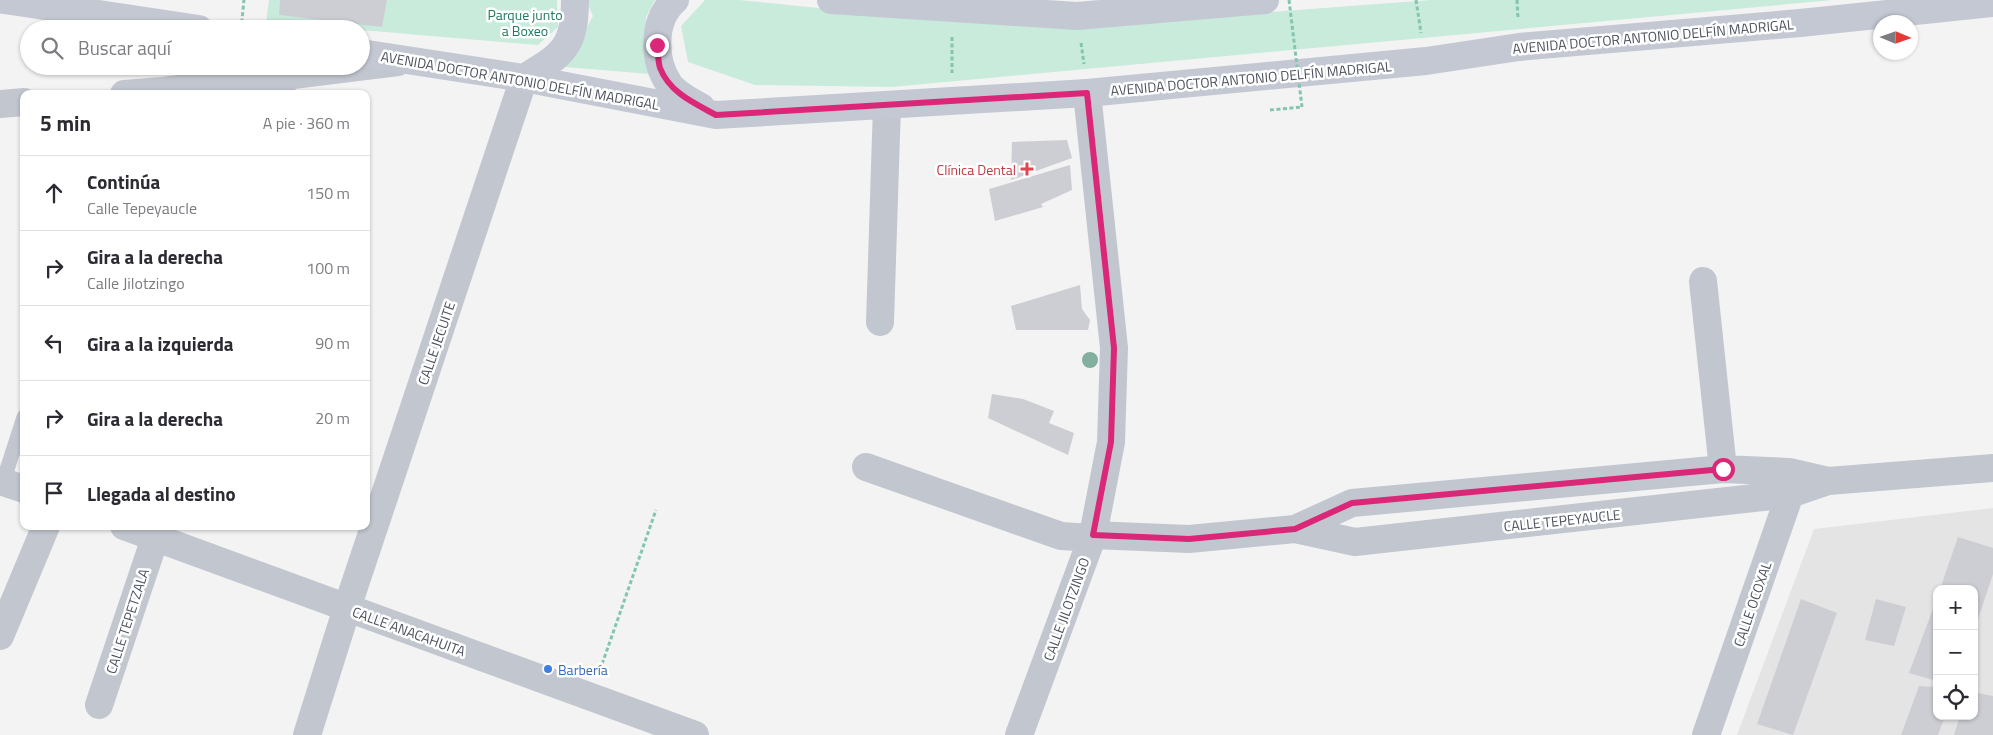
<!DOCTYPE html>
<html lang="es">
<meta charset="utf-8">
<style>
:root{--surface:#fff;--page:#f7f7f7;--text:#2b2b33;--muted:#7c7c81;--line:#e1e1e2}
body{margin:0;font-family:"Titillium Web",sans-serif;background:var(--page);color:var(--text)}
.controls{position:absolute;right:15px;bottom:15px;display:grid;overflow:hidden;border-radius:10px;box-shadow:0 1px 4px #0004}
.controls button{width:45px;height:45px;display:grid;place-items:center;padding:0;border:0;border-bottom:1px solid var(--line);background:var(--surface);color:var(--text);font:25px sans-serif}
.compass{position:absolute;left:1873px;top:15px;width:45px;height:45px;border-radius:50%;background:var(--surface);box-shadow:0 1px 4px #0004;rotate:92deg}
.stop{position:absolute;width:15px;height:15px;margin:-11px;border:4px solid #db2777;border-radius:50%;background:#fff}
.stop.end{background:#db2777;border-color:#fff;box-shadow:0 1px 5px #0008}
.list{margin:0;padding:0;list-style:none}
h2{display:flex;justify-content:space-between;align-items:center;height:65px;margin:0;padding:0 20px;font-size:21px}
h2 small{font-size:16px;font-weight:400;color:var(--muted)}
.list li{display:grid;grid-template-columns:32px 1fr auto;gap:15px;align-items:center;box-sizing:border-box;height:75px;padding:0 20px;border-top:1px solid var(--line)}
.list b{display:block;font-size:19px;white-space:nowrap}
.list p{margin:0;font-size:16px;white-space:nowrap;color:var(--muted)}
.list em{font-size:16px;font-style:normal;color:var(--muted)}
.icon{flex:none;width:28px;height:28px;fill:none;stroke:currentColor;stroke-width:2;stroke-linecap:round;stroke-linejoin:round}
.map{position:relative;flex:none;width:1993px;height:735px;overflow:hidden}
.search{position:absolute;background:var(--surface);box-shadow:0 1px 4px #0004;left:20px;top:20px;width:350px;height:55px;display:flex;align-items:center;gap:12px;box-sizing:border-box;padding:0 18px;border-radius:28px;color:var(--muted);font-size:19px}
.panel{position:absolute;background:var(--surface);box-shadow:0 1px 4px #0004;left:20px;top:90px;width:350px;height:440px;border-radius:10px}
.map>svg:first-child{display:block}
.education{fill:#e5e4e4;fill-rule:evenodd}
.green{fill:#c8ebdc}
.building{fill:#cdced4}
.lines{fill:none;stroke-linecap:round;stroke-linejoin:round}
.path{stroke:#84c5b1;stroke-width:3;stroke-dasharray:4 2.5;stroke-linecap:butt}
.service{stroke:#c2c7cf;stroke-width:15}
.minor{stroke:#c2c7cf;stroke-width:28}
.secondary{stroke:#c3c8d3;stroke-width:28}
.path-bridge{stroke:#84c5b1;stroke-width:3;stroke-dasharray:4 2.5;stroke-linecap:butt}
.tree{fill:#82afa0}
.route{stroke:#db2777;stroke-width:6}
.health-dot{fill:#e0444e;stroke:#fff;stroke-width:2}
.shop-dot{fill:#3f7fe0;stroke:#fff;stroke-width:2}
.labels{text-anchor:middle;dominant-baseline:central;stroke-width:5;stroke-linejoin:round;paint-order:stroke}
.park-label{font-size:14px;fill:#24785d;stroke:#fff}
.street-label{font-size:14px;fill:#4c525e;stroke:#fff}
.health-label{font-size:14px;fill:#be3a42;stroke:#fff;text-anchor:end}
.shop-label{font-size:14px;fill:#366cbe;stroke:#fff;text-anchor:start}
</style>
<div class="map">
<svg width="1993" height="735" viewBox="0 0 1993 735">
<rect width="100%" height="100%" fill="#f4f3f3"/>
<path class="education" d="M1993 508V735H1737L1814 529ZM1937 589H1974V716H1937Z"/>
<path class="green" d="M269 0H557L558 27 538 45 361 30V29L266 23Z
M586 0H655L646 17 650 74 565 67 593 16Z
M705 0H739L887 15 1099 25 1431 0H1833L892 87 755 85 688 62 681 26Z"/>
<path class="building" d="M280 0H387L382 27 279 15Z
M1067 140 1072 158 1011 180 1012 142Z
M1070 165 1072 190 1041 204 1043 207 995 221 989 189Z
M1080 285 1082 309 1090 320 1088 330H1016L1011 306Z
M992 394 1023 399 1054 411 1049 423 1074 433 1068 455 988 418Z
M1958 537 1993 548V574L1975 628 1974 589H1940Z
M1937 598V681L1909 673Z
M1801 599 1837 613 1793 735 1757 724Z
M1876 599 1906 607 1894 646 1865 640Z
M1919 686 1937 687V716H1945L1938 735H1901Z
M1974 692 1993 696V735H1954L1960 716H1974Z"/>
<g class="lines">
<path class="path" d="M1416 0 1421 33
M1517 0 1518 19
M241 29 244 0
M952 37V73
M1081 43 1084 64
M1270 110 1302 107
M600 670 656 510"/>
<path class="service" d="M287 94 292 70
M3 482 24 417"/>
<path class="minor" d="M124 94 163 91 398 62
M0 104 24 102
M1703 281 1723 469
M880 322 887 105
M866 467 1061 536 1092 538
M0 481 24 489
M124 526 695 735
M1295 529 1352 503 1723 469 1789 472 1828 481
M1093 535 1189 539 1295 529 1355 542 1790 494 1828 481 1993 468
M0 636 46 526
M99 705 155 538
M307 735 347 608 524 78
M1019 735 1093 535 1111 442 1114 348 1087 93
M1706 735 1790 494 1789 478"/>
<path class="secondary" d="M4 0 199 29
M675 0C652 20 653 60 669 84 676 94 690 101 701 107
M831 0 1077 16 1265 0
M361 53 524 78 716 115 1087 93 1426 61 1519 47 1800 23 1993 3
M524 78C562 55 575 48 575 0"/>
<path class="path-bridge" d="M1289 0 1302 107"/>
</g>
<circle class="tree" cx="1090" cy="360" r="8"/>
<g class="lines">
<path class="route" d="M657 45C658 52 658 61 660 68 670 93 694 103 716 115L1087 93 1114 348 1111 442 1093 535 1189 539 1295 529 1352 503 1723 469"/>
</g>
<path class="health-dot" d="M1024.5 161.5h5v5h5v5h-5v5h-5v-5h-5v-5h5z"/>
<circle class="shop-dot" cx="548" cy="669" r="5"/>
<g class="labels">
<g class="park-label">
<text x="525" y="14">Parque junto<tspan x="525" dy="16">a Boxeo</tspan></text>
</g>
<g class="street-label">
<text transform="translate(1653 36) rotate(-5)">AVENIDA DOCTOR ANTONIO DELFÍN MADRIGAL</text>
<text transform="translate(1251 78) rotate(-5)">AVENIDA DOCTOR ANTONIO DELFÍN MADRIGAL</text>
<text transform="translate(520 80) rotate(10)">AVENIDA DOCTOR ANTONIO DELFÍN MADRIGAL</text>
<text transform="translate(436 343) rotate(-71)">CALLE JECUITE</text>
<text transform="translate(1562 520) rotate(-6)">CALLE TEPEYAUCLE</text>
<text transform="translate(1752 604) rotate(-71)">CALLE OCOXAL</text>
<text transform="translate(1066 609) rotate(-70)">CALLE JILOTZINGO</text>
<text transform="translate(127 621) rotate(-72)">CALLE TEPETZALA</text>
<text transform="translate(409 631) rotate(20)">CALLE ANACAHUITA</text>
</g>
<g class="health-label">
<text x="1016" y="169">Clínica Dental</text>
</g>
<g class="shop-label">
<text x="558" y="669">Barbería</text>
</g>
</g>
</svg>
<div class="controls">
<button>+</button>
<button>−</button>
<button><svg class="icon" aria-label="locate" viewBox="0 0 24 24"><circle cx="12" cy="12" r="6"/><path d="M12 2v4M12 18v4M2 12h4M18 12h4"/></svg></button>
</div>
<svg class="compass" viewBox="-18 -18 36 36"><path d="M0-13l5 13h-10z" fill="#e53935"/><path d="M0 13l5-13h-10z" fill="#7c7c81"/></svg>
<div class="stop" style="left:1723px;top:469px"></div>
<div class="stop end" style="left:657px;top:45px"></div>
<div class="search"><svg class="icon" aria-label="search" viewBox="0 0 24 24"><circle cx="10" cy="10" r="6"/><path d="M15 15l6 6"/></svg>Buscar aquí</div>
<section class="panel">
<h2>5 min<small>A pie · 360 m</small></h2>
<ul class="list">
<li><svg class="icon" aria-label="ahead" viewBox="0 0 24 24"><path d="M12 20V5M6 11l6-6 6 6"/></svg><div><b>Continúa</b><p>Calle Tepeyaucle</p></div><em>150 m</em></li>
<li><svg class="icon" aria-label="right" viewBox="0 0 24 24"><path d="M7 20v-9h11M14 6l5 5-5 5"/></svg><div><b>Gira a la derecha</b><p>Calle Jilotzingo</p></div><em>100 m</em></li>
<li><svg class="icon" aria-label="left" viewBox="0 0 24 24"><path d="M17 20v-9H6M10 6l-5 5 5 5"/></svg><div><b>Gira a la izquierda</b></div><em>90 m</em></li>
<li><svg class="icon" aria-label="right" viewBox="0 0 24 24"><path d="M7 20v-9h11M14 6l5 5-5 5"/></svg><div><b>Gira a la derecha</b></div><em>20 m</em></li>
<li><svg class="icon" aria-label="arrive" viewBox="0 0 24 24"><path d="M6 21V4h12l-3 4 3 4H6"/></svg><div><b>Llegada al destino</b></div></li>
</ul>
</section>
</div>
